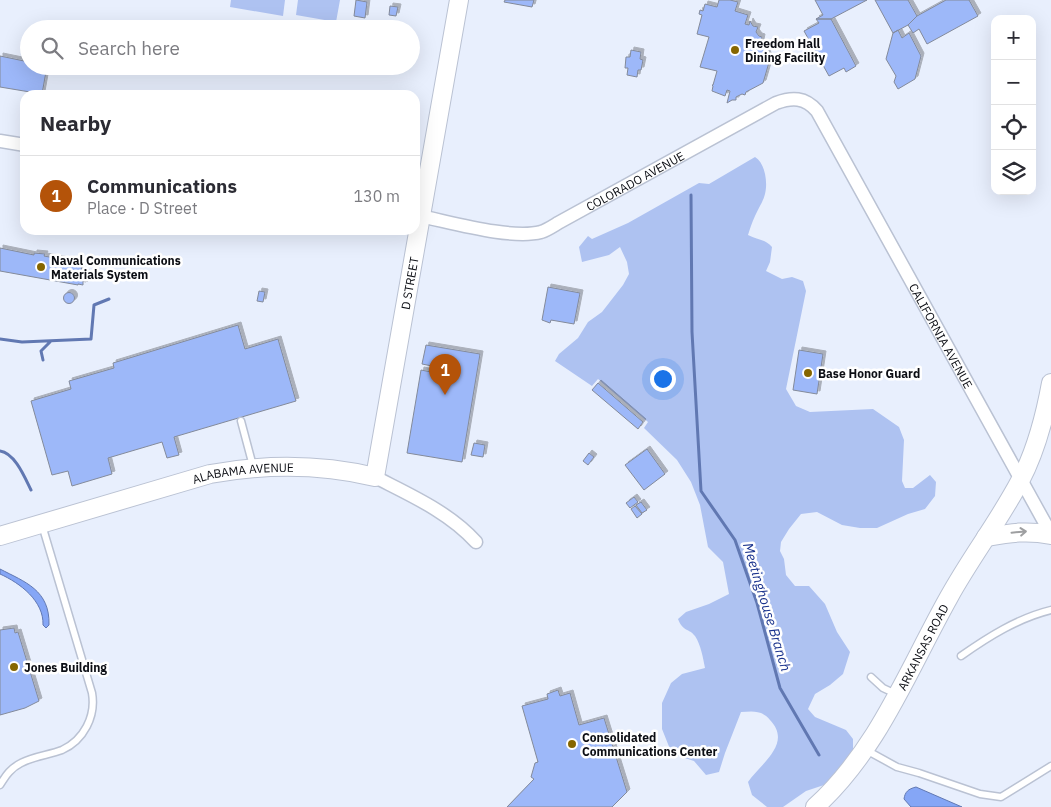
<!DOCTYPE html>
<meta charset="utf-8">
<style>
:root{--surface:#fff;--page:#f2f2f3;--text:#2b2b33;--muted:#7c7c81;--line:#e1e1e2;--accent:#b45309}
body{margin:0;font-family:"IBM Plex Sans",sans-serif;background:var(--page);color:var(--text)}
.controls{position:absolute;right:15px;top:15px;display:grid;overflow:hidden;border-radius:10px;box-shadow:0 5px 20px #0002}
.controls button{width:45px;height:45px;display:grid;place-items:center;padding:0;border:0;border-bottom:1px solid var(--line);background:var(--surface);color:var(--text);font:25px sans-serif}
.you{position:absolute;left:662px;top:378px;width:18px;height:18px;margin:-12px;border:4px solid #fff;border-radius:50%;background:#1a73e8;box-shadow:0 0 0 8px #1a73e833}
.badge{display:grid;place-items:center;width:32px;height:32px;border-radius:50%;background:var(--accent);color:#fff;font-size:16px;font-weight:700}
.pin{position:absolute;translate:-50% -41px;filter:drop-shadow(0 1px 2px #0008)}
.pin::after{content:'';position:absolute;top:26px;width:18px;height:15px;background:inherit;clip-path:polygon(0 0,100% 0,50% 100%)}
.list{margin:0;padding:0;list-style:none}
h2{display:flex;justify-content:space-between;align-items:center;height:65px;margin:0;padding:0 20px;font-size:21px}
h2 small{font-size:16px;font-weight:400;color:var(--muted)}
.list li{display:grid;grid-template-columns:32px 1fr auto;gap:15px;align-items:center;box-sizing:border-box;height:80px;padding:0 20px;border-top:1px solid var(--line)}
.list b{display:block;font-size:19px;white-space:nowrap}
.list p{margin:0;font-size:16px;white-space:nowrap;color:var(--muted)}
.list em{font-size:16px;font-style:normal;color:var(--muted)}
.icon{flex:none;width:28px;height:28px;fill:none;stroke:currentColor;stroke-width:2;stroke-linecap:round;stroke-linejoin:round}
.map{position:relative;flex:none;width:1051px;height:807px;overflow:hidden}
.search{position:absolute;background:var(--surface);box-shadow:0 5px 20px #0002;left:20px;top:20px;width:400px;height:55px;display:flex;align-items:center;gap:12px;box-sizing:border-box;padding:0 18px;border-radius:28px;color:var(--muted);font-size:19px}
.panel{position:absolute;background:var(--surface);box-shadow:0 5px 20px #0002;left:20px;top:90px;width:400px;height:145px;border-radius:15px}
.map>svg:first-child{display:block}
.green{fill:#aec2f1}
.water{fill:#85a6f6;stroke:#6178b2}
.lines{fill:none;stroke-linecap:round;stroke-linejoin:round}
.stream{stroke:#6178b2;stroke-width:3}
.building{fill:#9db8f9;stroke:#838a9a;filter:url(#shadow)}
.lane-casing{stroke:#bac2d3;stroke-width:9}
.street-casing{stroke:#bac2d3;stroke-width:15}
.secondary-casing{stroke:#bac2d3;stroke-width:20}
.lane{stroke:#fff;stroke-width:6}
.street{stroke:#fff;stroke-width:12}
.secondary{stroke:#fff;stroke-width:18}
.oneway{stroke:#9e9fa1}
.poi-dot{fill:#866600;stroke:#fff;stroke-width:2}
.labels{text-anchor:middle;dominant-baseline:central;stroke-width:5;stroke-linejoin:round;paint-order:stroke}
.poi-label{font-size:12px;font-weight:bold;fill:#0c0e14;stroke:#fff;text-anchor:start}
.street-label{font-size:12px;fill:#0c0e14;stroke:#fff}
.water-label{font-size:14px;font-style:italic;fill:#1a338d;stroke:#fff}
</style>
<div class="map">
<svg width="1051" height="807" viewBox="0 0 1051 807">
<defs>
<filter id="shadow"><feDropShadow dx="3" dy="-3" stdDeviation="0" flood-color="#0004"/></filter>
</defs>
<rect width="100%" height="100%" fill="#e8effd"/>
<path class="green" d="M231 0H285L283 16 230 7Z
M298 0H340L336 22 296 15Z
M755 157C765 163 768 182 765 194 763 202 758 209 755 216 752 222 750 229 748 235 758 240 765 239 772 247L770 262 766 271 782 279 792 277 803 281 806 291 786 389 796 406 810 412 873 409 899 427 904 440 902 481 905 488H913L930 475 936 482 935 496 925 509 908 514 877 528H860L842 525 817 512 801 514 789 529 781 542 780 551 784 559 786 575 795 586H809L825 604 837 632 850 652 843 674 830 685 815 694 808 709 815 717 846 730 853 739V750L844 766 827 784 806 791 783 807H767L752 795 748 782C760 764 793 744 770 720 762 710 753 711 741 712L725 753 719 772 706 775 694 761 672 754 662 729V703L671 683 682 674 705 668C703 658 701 645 695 636 689 628 683 632 678 619L686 612 709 604 729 594 723 562 708 547 700 505 691 482 677 460 644 428 648 422 598 379 592 386 555 361 559 354 578 338 588 322 602 312 623 285 629 274 627 262 620 247 609 255 582 262 579 247 588 236 592 239 628 223 699 183 709 184Z"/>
<path class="water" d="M0 569C25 582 50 590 49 625L46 628 43 625C44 601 20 583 0 574Z
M916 787 962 807H911L904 799C905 792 908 789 916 787Z"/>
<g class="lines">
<path class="stream" d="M691 195 692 332 701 491 735 540 757 603 780 688 819 755
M0 339 22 342 91 339 94 305 109 299
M43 360 41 351 50 342
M0 451C15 453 25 478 31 490"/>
</g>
<path class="building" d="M356 0 367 2 365 18 354 16Z
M505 0H534L532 7 504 2Z
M719 0H730L738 2 735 11 748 15 745 24 749 25 750 21 753 26 758 27 756 32 759 36 762 37 761 42 770 59 763 83 746 92 745 95 742 94 736 97V100H732L727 103 730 91 727 90 725 96 712 91 713 86 712 85H713L717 71 700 67 709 37 697 34 702 15 699 14 700 10 703 11 705 4 717 7Z
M815 0H867L831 19H816L823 15Z
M875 0H908L917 16 908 25 893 33Z
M946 0H969L978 16 927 44 919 29 913 33 908 25 917 16Z
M390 6 398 7 396 16 389 15Z
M816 19H831L856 66 846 72 844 68 829 76 804 31 819 23Z
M898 30 902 38 909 33 921 56 915 79 898 89 894 82 896 76 886 59 893 33Z
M631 50 641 52 640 59 643 60 641 70H638L637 77 627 75 628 68H625L626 57H630Z
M0 56 29 62V66H47L42 94 0 87Z
M0 248 34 255V253L45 254 44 256 82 263 81 272 90 274 88 281H83V285L78 284V285L0 271Z
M548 287 580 293 574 324 551 320 550 323 542 320Z
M259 291 265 292 263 302 257 301Z
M63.5 298a5.5 5.5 0 1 1 11 0a5.5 5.5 0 1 1-11 0Z
M238 325 245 349 278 339 296 401 174 437 179 455 167 458 162 442 108 458 112 474 72 486 68 471 52 475 31 401 71 389 69 381 114 368 113 363Z
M426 345 480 354 462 462 407 453 421 370 431 372 432 366 422 364Z
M799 350 823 354 817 394 793 390Z
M598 383 643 422 638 429 592 390Z
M474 443 485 445 483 457 471 455Z
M647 449 665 474 644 490 625 465Z
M589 453 594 457 588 465 583 461Z
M634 497 638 502 630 508 626 503Z
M641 502 647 510 642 513 636 505Z
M635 506 642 514 637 518 631 509Z
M14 628 15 633 18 632 39 701 25 708 0 715V630Z
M558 690 560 696 570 693 579 725 604 718 627 792 612 807H507L534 779 531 777 535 763 538 762 522 706 548 699 547 694Z"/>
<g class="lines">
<defs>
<path id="lane" d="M241 421 253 466
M961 656C988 637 1018 618 1051 610
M871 677 883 688 896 694
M866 750 897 767 919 773 980 794 1001 797 1051 766
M0 785C6 775 11 768 21 763 34 756 49 755 62 750 84 740 96 716 92 693L42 525"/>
<g id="street">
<path d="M0 141 25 145"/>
<path id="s1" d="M415 215C447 221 510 240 541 232 547 230 553 226 558 223L776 103C792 97 805 97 817 111L1051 534"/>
<path d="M375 477C410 495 449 512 476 542"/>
</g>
<g id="secondary">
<path id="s2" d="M0 536 210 474C265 464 320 464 375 477L459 0"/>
<path d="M986 537C1010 533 1027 530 1051 535"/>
<path id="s3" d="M815 807C878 750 908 670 949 597 971 557 999 521 1020 481 1036 451 1045 416 1051 383"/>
</g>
</defs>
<use href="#lane" class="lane-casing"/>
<use href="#street" class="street-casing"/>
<use href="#secondary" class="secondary-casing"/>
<use href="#lane" class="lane"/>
<use href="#street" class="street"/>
<use href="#secondary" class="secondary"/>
</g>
<defs><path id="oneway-shaft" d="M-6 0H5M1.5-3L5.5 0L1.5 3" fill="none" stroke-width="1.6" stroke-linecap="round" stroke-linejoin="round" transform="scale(1.25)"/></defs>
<use class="oneway" href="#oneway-shaft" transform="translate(1019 532) rotate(-5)"/>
<g class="poi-dot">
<circle cx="735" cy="50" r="5"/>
<circle cx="41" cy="267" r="5"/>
<circle cx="808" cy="373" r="5"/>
<circle cx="14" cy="667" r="5"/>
<circle cx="572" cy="744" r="5"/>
</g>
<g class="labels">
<g class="poi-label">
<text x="745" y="43">Freedom Hall<tspan x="745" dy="14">Dining Facility</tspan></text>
<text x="51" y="260">Naval Communications<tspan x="51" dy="14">Materials System</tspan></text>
<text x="818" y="373">Base Honor Guard</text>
<text x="24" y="667">Jones Building</text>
<text x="582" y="737">Consolidated<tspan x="582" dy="14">Communications Center</tspan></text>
</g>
<g class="street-label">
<text stroke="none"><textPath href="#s1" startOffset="235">COLORADO AVENUE</textPath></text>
<text stroke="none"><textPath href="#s2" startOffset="582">D STREET</textPath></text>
<text stroke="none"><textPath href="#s1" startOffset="698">CALIFORNIA AVENUE</textPath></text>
<text stroke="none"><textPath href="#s2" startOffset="252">ALABAMA AVENUE</textPath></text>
<text stroke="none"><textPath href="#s3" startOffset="194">ARKANSAS ROAD</textPath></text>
</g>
<g class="water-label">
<text transform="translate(767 607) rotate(73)">Meetinghouse Branch</text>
</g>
</g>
</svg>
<div class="controls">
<button>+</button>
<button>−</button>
<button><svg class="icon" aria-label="locate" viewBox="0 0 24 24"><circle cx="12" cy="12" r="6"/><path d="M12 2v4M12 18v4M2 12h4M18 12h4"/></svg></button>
<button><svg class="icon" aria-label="layers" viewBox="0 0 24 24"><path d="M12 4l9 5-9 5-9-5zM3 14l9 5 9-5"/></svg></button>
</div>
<div class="you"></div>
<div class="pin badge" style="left:445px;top:395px">1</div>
<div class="search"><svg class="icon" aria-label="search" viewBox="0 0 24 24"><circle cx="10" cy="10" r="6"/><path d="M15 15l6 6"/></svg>Search here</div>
<section class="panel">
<h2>Nearby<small></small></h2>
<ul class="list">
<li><span class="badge">1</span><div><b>Communications</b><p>Place · D Street</p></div><em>130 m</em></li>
</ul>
</section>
</div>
